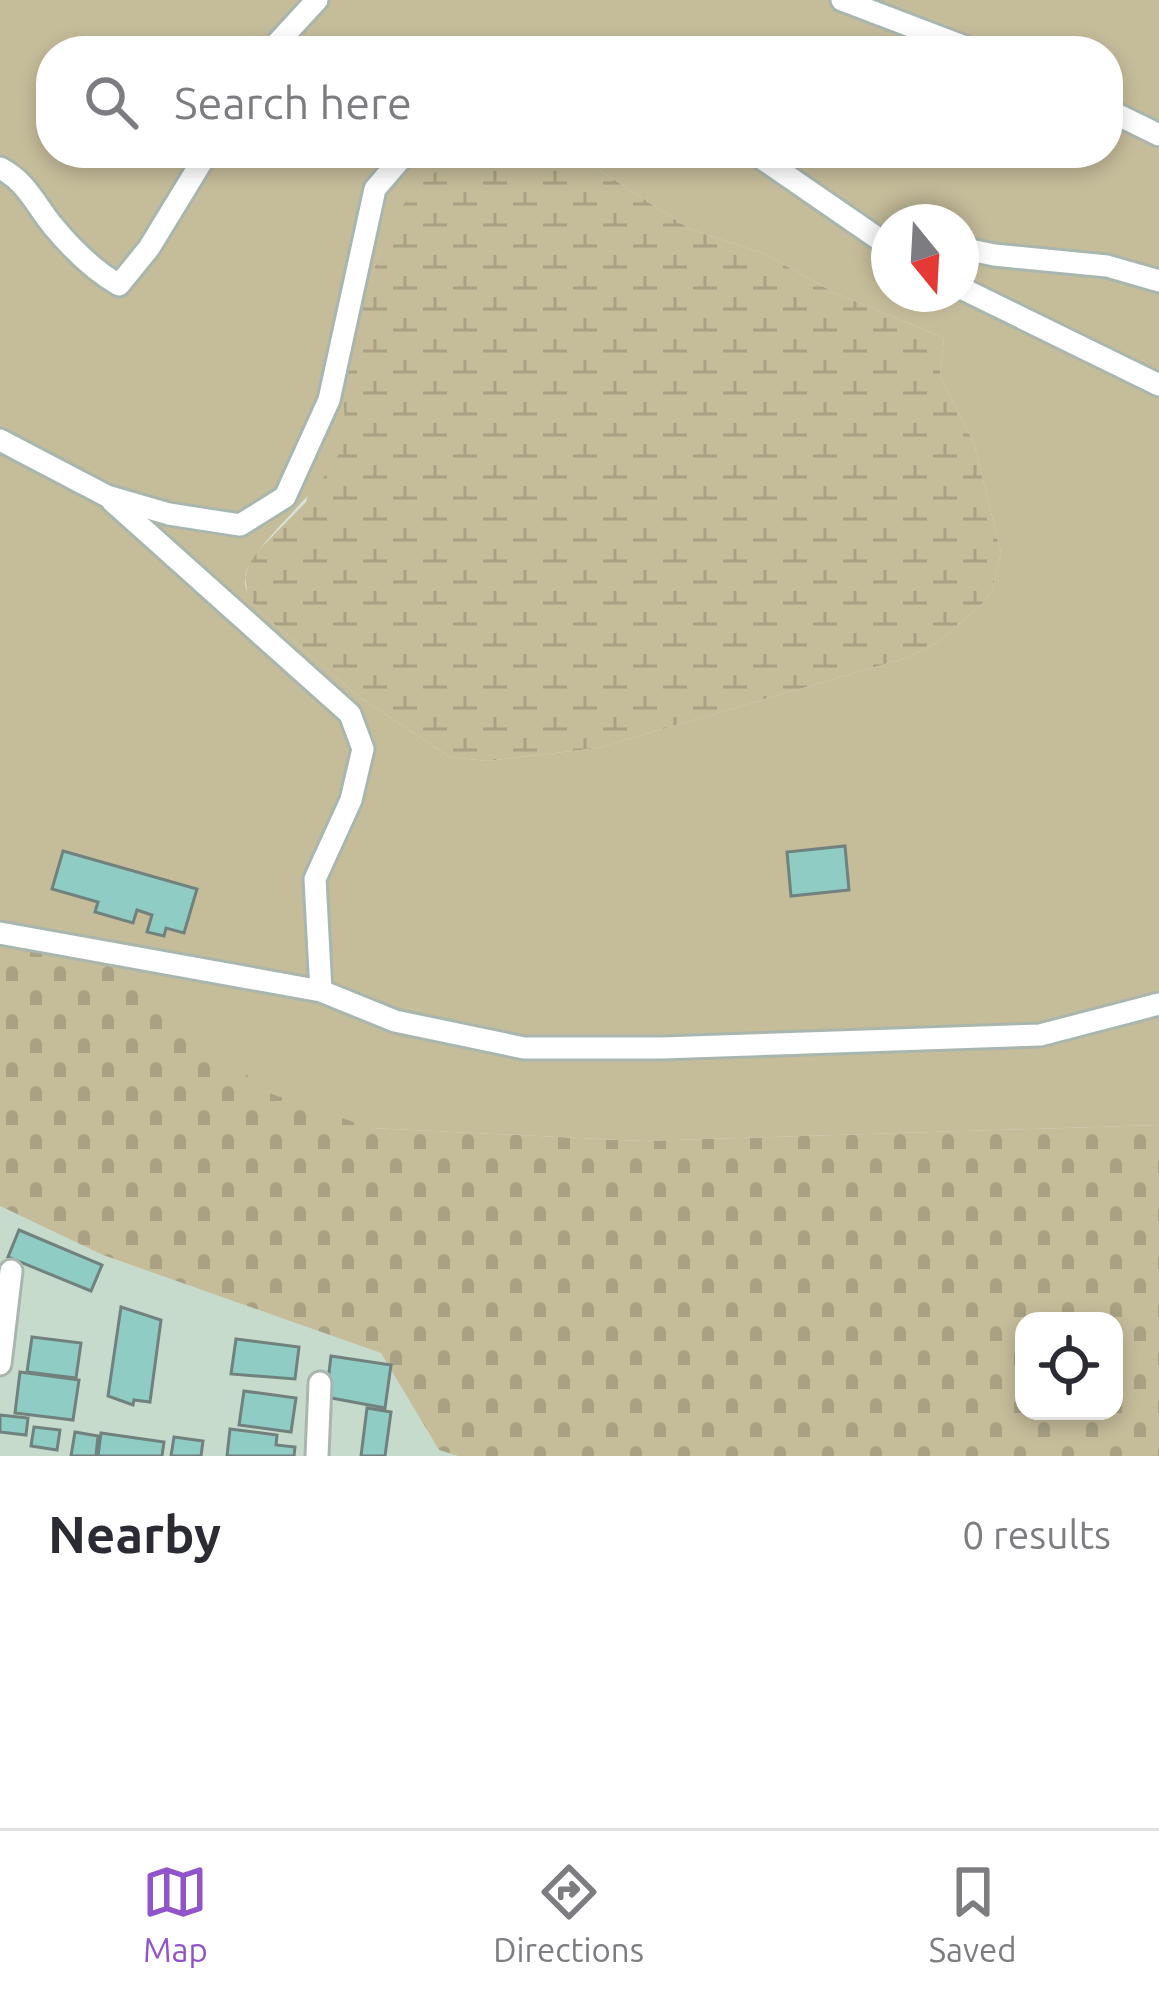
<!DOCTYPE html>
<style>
:root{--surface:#fff;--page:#f2f2f3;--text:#2b2b33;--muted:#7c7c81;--line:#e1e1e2;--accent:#9154ca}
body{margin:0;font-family:Ubuntu,sans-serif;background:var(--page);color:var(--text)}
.controls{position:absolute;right:36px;bottom:36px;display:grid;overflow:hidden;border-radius:24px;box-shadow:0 6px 18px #0003}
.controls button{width:108px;height:108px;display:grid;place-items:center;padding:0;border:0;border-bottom:3px solid var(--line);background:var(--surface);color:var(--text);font:60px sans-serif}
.compass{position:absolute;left:871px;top:204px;width:108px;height:108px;border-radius:50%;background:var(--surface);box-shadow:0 6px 18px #0003;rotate:162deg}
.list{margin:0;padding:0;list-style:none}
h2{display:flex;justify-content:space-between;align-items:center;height:156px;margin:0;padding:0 48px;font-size:51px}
h2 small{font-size:39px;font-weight:400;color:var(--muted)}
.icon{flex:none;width:66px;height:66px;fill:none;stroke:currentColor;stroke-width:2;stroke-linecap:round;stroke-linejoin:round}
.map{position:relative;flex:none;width:1159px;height:1456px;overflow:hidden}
.search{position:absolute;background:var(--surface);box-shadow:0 6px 18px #0003;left:36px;right:36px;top:36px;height:132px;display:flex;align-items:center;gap:30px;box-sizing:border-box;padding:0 42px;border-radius:48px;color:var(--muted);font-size:45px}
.sheet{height:372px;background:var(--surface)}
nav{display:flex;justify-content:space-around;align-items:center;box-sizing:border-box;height:168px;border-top:3px solid var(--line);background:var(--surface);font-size:33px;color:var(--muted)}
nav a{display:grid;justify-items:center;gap:6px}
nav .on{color:var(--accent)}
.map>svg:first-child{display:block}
.built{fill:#c7dbcd}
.wetland{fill:url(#wetland-marsh)}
.cemetery{fill:url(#cemetery-stones);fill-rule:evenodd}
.green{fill:#c5bc9a;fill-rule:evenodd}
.building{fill:#8fcdc4;stroke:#71817e;stroke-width:3}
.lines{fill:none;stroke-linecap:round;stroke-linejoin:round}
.minor-casing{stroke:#a9b6ad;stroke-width:27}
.minor{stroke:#fff;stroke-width:21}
</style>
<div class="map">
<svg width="1159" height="1456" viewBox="0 0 1159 1456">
<defs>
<pattern id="wetland-marsh" width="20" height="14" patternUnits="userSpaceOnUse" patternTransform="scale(3)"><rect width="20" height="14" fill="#c5bc9a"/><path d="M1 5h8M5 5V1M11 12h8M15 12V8" fill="none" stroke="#a8a184"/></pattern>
<pattern id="cemetery-stones" width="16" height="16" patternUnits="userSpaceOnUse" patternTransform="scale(3)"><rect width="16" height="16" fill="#c5bc9a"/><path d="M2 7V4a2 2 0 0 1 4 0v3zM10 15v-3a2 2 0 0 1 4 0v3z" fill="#a8a184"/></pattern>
</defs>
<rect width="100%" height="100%" fill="#d7e4db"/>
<path class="built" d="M0 1206 104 1255 382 1353 439 1450 458 1456H0Z"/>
<path class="wetland" d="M469 153H573L690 229 765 254 833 292 944 338 940 376 974 443 1001 553 992 590 981 605 938 642 906 658 598 748 487 761 450 757 358 696 259 611 248 596 245 577 251 558 306 502 342 361 392 218 415 189 445 164Z"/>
<path class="cemetery" d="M0 933 124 955 371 1128 640 1141 1159 1125V1456H458L439 1450 381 1353 103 1255 0 1206ZM1024 1321H1114V1411H1024Z"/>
<path class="green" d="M0 0H1159V1125L640 1141 371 1128 266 1092 186 1021 137 967 0 933ZM51 51H1108V153H573L690 229 765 254 833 292 944 338 940 376 974 443 1001 553 992 590 981 605 938 642 906 658 598 748 487 761 450 757 358 696 259 611C252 601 244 591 245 578 246 550 322 491 338 455 351 425 340 395 343 364 344 344 356 322 363 303 387 232 395 188 469 153H51ZM889 222H961V294H889Z"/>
<path class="building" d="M845 846 849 890 791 896 787 852Z
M63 851 197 889 184 933 166 928 164 936 147 932 152 915 137 910 133 923 95 912 98 902 52 889Z
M19 1230 102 1265 91 1291 8 1257Z
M121 1307 161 1320 150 1402 134 1400 133 1405 108 1396Z
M32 1337 81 1343 76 1378 27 1372Z
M236 1339 299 1347 295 1379 231 1374Z
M331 1356 391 1365 385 1408 326 1397Z
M20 1372 79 1380 73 1420 15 1413Z
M244 1391 296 1398 291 1432 239 1425Z
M367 1408 391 1412 385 1456H361Z
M0 1415 28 1418 26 1435 0 1432Z
M34 1427 60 1430 57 1450 31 1446Z
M230 1429 277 1435 276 1445 295 1447 294 1456H227Z
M75 1432 98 1436 96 1456H71Z
M101 1433 164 1442 162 1456H98Z
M174 1437 203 1441 201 1456H171Z"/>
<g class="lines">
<defs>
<path id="minor" d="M842 0 976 51
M270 51 317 0
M1108 110 1159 135
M754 153 889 246
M0 168C26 181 35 204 53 226 72 249 93 270 119 285L149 248 207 153
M961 248 994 255 1107 266 1159 281
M961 288 1159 385
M0 440 107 496 169 514 240 525 285 497 329 400 375 189 406 153
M112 501 350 714 363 749 351 800 315 879 321 991
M0 933 321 991 395 1021 524 1048H662L1040 1035 1159 1004
M0 1364 11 1271
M317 1456 320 1383"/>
</defs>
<use href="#minor" class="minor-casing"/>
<use href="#minor" class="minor"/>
</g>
</svg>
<div class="controls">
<button><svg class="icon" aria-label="locate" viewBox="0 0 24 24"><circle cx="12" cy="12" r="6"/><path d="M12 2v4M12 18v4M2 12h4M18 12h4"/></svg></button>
</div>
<svg class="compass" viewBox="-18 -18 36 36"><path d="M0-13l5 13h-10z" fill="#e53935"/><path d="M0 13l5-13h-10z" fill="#7c7c81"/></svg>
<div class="search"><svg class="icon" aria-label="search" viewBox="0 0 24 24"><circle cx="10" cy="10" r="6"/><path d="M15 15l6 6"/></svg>Search here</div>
</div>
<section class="sheet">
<h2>Nearby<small>0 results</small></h2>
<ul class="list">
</ul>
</section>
<nav>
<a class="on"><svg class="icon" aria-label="map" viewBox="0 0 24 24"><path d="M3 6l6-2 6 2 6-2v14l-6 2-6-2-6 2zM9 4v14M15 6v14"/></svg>Map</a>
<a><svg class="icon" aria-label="directions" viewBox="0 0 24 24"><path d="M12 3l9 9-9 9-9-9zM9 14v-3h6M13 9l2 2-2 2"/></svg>Directions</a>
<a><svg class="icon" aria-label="saved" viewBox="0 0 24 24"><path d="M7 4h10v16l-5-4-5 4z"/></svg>Saved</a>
</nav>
